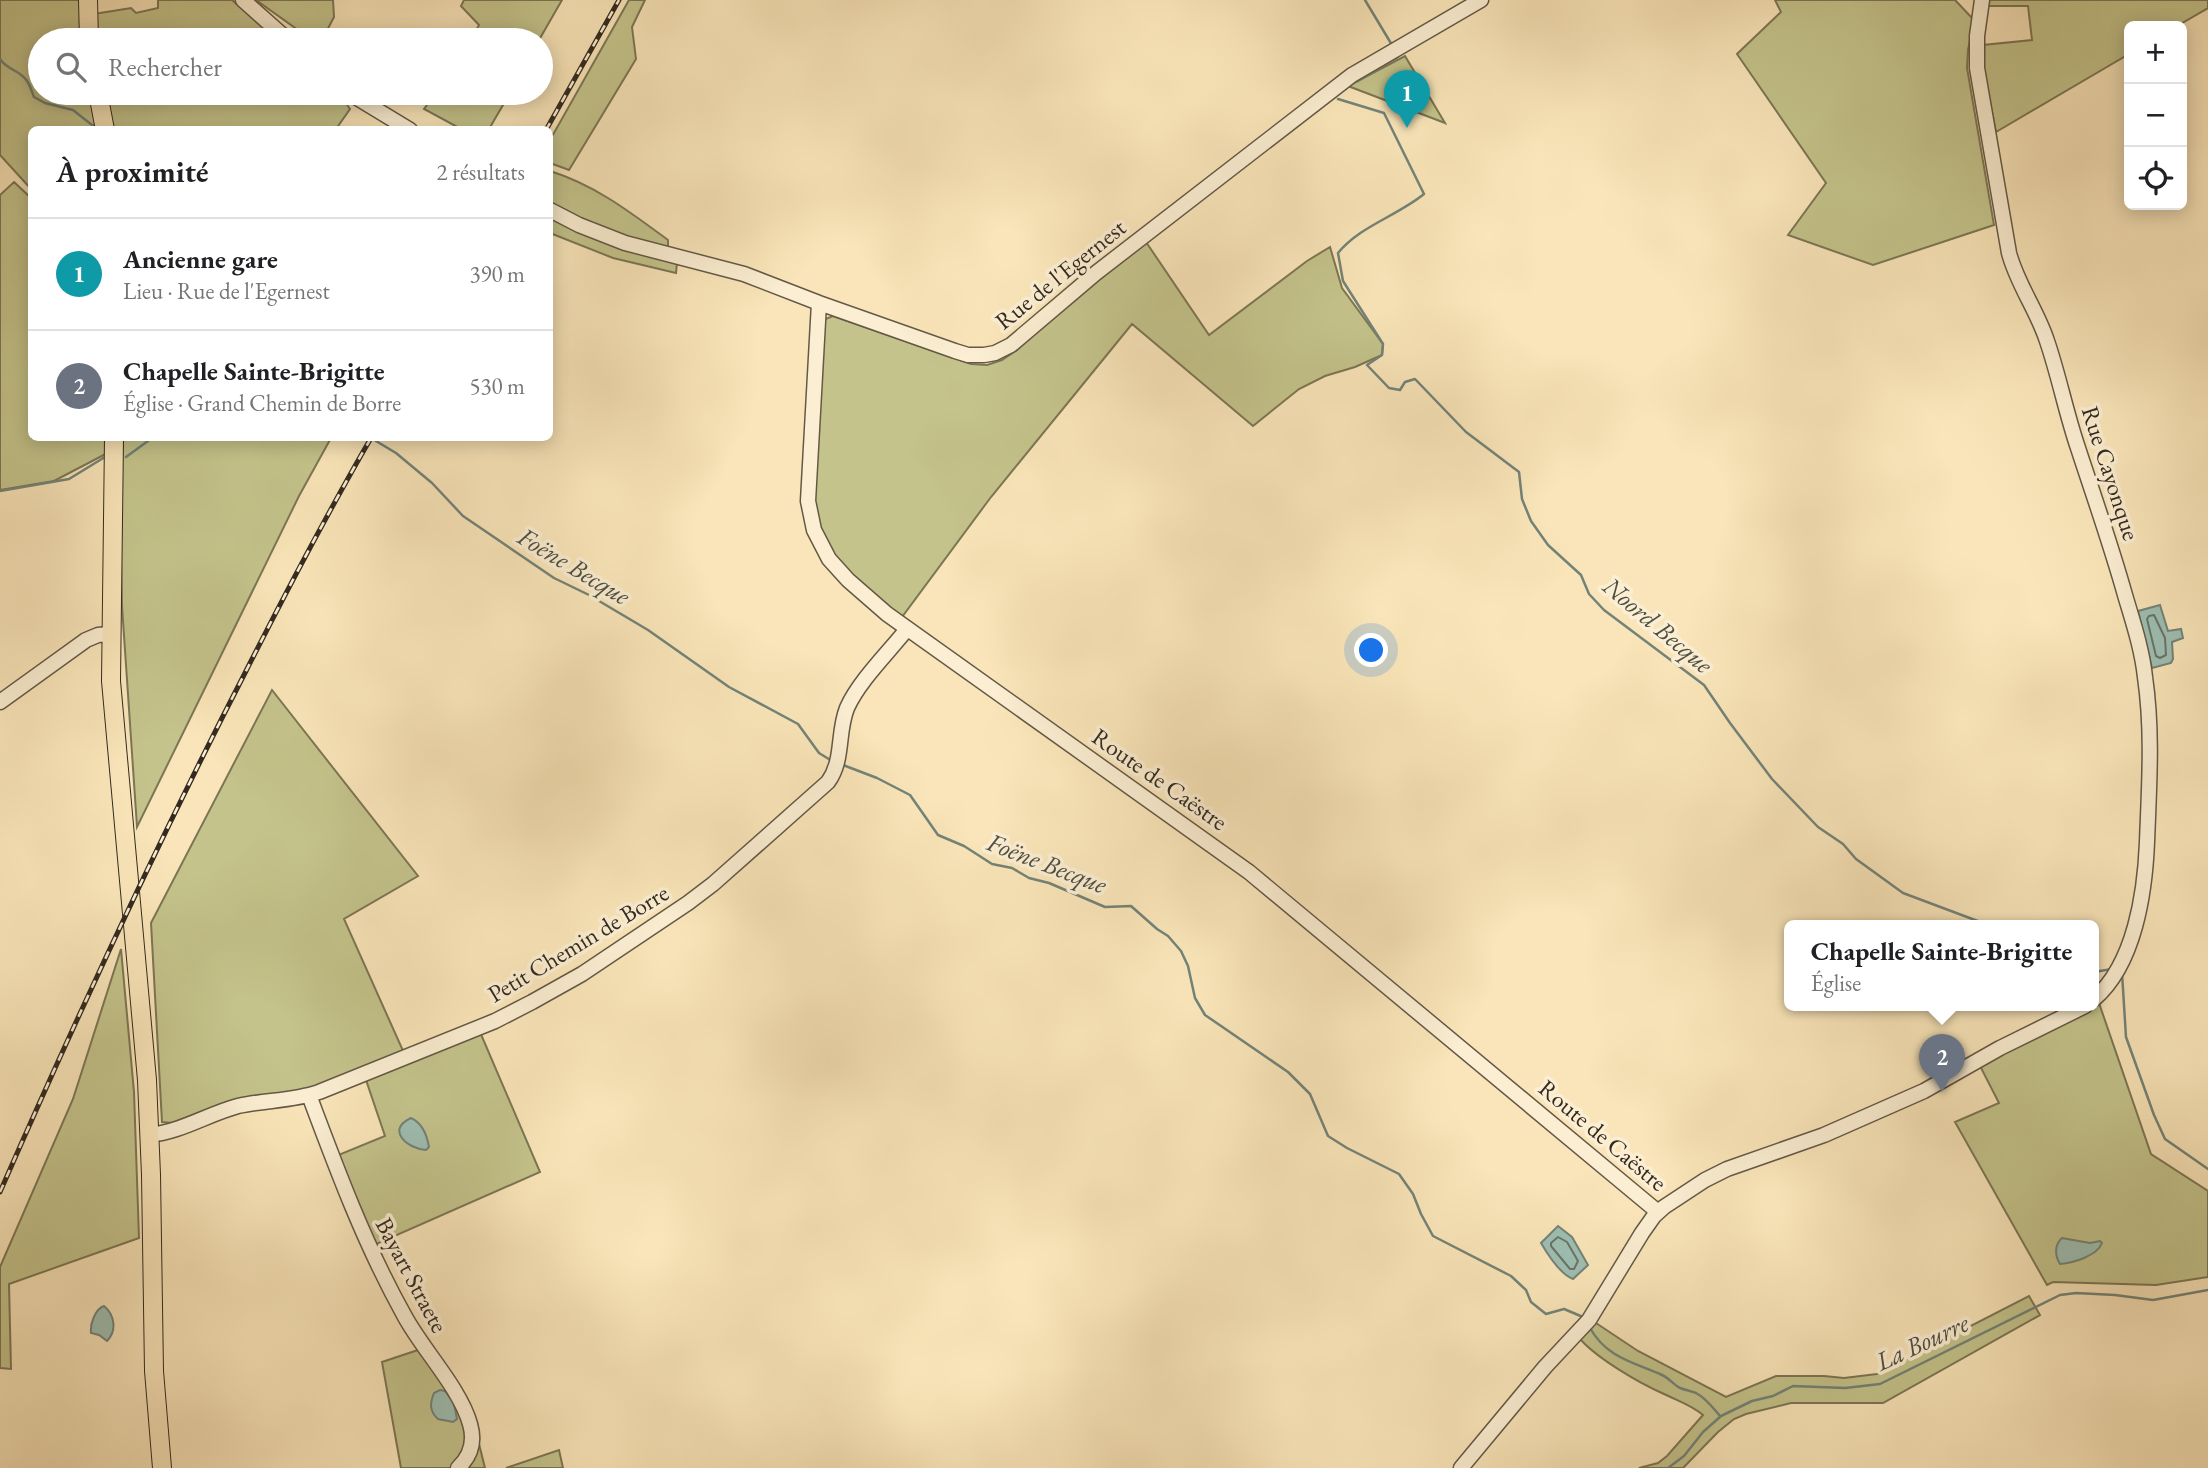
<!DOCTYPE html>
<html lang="fr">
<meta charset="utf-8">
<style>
:root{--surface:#fff;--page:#f2f2f2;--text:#202124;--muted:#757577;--line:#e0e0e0;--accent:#8f2418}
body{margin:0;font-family:"EB Garamond",serif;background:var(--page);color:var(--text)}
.controls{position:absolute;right:21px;top:21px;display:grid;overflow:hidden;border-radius:10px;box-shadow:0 4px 18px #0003}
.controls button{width:63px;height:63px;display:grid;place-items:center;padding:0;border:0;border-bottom:2px solid var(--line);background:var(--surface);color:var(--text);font:35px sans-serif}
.you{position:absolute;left:1372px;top:651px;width:24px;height:24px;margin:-18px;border:5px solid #fff;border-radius:50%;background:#1a73e8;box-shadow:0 0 0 10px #1a73e833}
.badge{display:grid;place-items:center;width:46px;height:46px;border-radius:50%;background:var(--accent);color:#fff;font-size:23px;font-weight:700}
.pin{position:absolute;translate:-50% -58px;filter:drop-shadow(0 2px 4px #0008)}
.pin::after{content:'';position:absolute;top:37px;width:24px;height:21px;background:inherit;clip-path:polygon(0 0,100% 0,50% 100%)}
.popup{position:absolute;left:1784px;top:920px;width:315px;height:91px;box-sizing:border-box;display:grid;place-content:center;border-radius:10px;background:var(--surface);filter:drop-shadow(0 2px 5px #0005);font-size:23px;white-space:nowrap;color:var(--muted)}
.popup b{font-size:26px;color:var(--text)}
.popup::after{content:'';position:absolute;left:50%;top:100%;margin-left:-14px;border:14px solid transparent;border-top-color:var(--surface)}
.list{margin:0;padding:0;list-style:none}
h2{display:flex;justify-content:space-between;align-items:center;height:91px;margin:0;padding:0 28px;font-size:30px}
h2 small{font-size:23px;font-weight:400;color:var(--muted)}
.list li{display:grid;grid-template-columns:46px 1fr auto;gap:21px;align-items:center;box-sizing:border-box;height:112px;padding:0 28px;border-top:2px solid var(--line)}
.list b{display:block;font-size:26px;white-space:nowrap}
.list p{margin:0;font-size:23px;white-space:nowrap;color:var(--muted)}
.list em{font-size:23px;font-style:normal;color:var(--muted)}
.icon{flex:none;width:38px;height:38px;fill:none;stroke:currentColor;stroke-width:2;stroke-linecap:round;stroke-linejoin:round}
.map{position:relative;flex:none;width:2208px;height:1468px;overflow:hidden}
.search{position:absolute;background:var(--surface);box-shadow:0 4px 18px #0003;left:28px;top:28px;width:525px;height:77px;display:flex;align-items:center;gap:18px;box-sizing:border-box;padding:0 24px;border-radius:38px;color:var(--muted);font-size:26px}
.panel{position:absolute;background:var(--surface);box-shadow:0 4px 18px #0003;left:28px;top:126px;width:525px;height:315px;border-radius:10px}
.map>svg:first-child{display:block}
.green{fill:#c4c38b;stroke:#7c7655;stroke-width:2}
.water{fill:#9ebfb3;stroke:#738378;stroke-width:2}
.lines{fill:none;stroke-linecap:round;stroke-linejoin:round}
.shore{stroke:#687469;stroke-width:2}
.stream{stroke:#738378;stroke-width:2.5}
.minor-casing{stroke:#645946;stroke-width:17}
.major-casing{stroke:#332a1f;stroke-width:20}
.minor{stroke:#fbeed2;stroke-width:14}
.major{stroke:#f9e5b9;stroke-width:18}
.rail-casing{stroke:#332a1f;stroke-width:5}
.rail{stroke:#fbeed2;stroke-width:2.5;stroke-dasharray:8;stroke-linecap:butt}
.labels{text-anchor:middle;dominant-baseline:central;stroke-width:7;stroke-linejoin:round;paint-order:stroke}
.street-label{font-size:24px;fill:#332a1f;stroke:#fbeed2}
.water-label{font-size:26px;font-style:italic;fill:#4e4f44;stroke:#fbeed2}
</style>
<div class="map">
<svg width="2208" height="1468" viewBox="0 0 2208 1468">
<rect width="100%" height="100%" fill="#f9e5b9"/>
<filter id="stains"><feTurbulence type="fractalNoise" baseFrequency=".00286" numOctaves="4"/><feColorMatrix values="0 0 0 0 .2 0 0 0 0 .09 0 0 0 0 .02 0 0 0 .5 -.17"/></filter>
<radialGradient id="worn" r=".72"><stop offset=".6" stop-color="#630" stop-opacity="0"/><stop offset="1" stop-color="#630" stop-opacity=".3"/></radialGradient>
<path class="green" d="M0 0H80V14L100 13 131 8 136 13 158 8V0H232L278 40H40V93H339L350 109 336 129 114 130 112 123 98 129 32 130 31 189 0 155Z
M256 0H333L334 17 322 40H312Z
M464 0H562L539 40H471L479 25 461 6Z
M629 0H645L632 27 636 59 569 170 550 163V140Z
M1775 0H1955L1974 20 1968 50 1967 68 1994 225 1873 265 1788 235 1826 183 1737 54 1781 12Z
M1988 0H2208V8L2177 26H2129V54L1996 132 1983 67V45L2032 40 2028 6H1987Z
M1405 56 1445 123 1348 86Z
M436 93H510L489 129H461L424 109Z
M550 171C595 185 630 212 668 240V246L666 249 623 238 550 205Z
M14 182 31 198 32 438H331L299 496 137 827 122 606 119 447 54 481 0 490V195Z
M550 217 677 263 676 273 613 258 550 233Z
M1144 239 1209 335 1307 261 1330 247 1342 288 1383 344 1382 355 1355 367 1325 376 1299 389 1253 426 1132 324 991 497 902 617 846 572 824 542 813 506 823 320 833 316 971 364 987 365 1002 360 1017 350 1084 289Z
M272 690 418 876 344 919 404 1053 306 1090 219 1105 172 1123 162 1122 151 923Z
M121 949 134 1092 139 1238 9 1284 11 1369 0 1368V1267L73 1099Z
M2099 1003 2151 1154 2208 1191V1277L2156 1285 2053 1282 2047 1285 1955 1122 1999 1103 1979 1064 2091 1009Z
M480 1032 540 1172 372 1246 336 1156 385 1136 365 1077Z
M2029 1296 2040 1315 1883 1403H1791L1746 1414 1734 1419 1718 1432 1683 1468H1639L1658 1463 1667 1456 1703 1415C1691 1405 1678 1401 1664 1394 1639 1383 1598 1359 1580 1339L1593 1321 1638 1351 1726 1397 1776 1376H1824L1844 1378 1877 1374Z
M421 1349 472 1416 485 1468H401L382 1362Z
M559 1450 563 1468H506Z"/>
<path class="water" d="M2160 605 2168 631 2181 629 2183 638 2172 642 2173 659 2171 663 2152 668 2138 611Z
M411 1118C422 1123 427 1135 429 1147L426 1150C408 1149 385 1130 411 1118Z
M1558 1226 1572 1237 1588 1265 1573 1279C1560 1274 1548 1255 1541 1243Z
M2062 1238 2090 1243 2100 1241 2102 1243C2097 1256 2073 1263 2060 1264 2055 1256 2054 1245 2062 1238Z
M104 1306C115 1315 117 1331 107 1341L99 1335 91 1333C90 1324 95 1309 104 1306Z
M440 1390 445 1391 454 1403 457 1419 453 1422 438 1419C429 1411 430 1403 434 1393Z"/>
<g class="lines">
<path class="shore" d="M2154 615 2165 638 2166 655 2160 658 2156 656 2147 619 2149 616Z
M1558 1237 1567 1242 1578 1261 1574 1269H1570L1551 1246V1243Z"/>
<path class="stream" d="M1365 0 1392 45
M0 59C7 70 20 70 27 81 30 85 32 92 34 97L45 103 73 110 92 125H98
M1358 81 1398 57
M1338 99 1384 113 1424 194C1397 216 1360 226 1338 253L1343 281 1383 344 1382 355 1367 365 1389 388 1400 390 1405 382 1415 379 1466 432 1519 472 1522 499 1531 521 1548 545 1581 575 1589 594 1604 610 1704 685 1730 723 1772 779 1818 827 1843 844 1856 859 1903 893 1991 926
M115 127 116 130
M371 438 396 453 432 483 463 516 554 578 589 595 648 630 729 687 798 724 819 753 832 761
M126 457 152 438
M0 491 69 479 105 457
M843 765 877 778 910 795 938 835 964 846 992 864 1012 868 1029 878 1049 883 1105 907 1131 906 1157 929 1168 936 1181 951 1188 966 1195 998 1205 1015 1288 1072 1310 1094 1328 1136 1347 1148 1399 1174 1413 1194 1421 1214 1433 1236 1511 1276 1526 1290 1531 1302 1546 1314 1564 1309 1583 1317
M2094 972 2112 969
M2122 973 2126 1037 2154 1115 2165 1139 2208 1169
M1590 1328C1607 1358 1633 1362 1662 1375 1669 1378 1674 1385 1680 1388 1685 1390 1691 1391 1696 1393 1706 1398 1713 1408 1720 1416
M1668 1468 1684 1456 1703 1432 1721 1416 1752 1401 1773 1396 1793 1386 1845 1388 1880 1384 2060 1295 2076 1293 2115 1295 2153 1300 2208 1290"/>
<defs>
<path id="minor" d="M243 0 288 40
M1982 0 1977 36V68L2009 253C2017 284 2037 310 2047 341 2059 376 2066 413 2078 448 2094 497 2111 545 2125 595 2133 622 2142 649 2145 677 2153 732 2149 787 2147 842 2145 892 2135 964 2094 999
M349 93 410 130
M550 210 579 225 625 243 744 274 819 303 955 351 968 355H984L995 353 1011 345 1096 273 1352 75 1481 0
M819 303 808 501 814 530 829 559 848 580 887 614 1249 872 1658 1212
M0 702 86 640 98 635 110 634
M309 1095C337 1170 365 1245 404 1315 422 1349 460 1388 470 1424 475 1441 471 1456 458 1468
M149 1135C181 1132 208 1114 238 1106 265 1100 293 1101 319 1092L495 1021 532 1002 582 974 688 903 713 884 828 782C844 760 837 733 847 708 859 681 888 653 907 629
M1461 1468 1545 1367 1589 1320 1642 1233 1654 1216 1664 1207 1705 1180 1727 1169 1824 1135 1924 1091 2000 1048 2085 1006"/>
<path id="major" d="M88 0 89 40
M98 93 105 130
M114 438 111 681 147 1080 151 1175 154 1371 162 1468"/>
</defs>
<use href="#minor" class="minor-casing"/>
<use href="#major" class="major-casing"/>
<use href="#minor" class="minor"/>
<use href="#major" class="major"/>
<defs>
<path id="rail" d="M546 130 619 0
M0 1192C77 1016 158 842 246 671 286 592 327 514 371 438"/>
</defs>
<use href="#rail" class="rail-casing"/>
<use href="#rail" class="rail"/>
</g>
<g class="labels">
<g class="street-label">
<text transform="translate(1060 274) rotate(-39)">Rue de l'Egernest</text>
<text transform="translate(2111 473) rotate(72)">Rue Cayonque</text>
<text transform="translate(1160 779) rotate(35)">Route de Caëstre</text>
<text transform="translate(578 943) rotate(-31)">Petit Chemin de Borre</text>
<text transform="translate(1603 1135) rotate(40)">Route de Caëstre</text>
<text transform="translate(412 1275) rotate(62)">Bayart Straete</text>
</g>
<g class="water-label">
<text transform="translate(574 566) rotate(31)">Foëne Becque</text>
<text transform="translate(1658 625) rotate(40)">Noord Becque</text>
<text transform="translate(1047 863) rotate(21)">Foëne Becque</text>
<text transform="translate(1922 1342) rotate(-25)">La Bourre</text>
</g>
</g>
<rect width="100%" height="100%" filter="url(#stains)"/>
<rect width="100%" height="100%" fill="url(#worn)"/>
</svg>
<div class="controls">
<button>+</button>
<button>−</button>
<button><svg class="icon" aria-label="locate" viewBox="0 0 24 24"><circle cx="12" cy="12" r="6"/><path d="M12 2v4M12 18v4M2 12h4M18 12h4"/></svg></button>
</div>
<div class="you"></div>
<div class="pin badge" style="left:1407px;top:128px;background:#0f9aa8">1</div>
<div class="pin badge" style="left:1942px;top:1092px;background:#6b7280">2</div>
<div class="popup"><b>Chapelle Sainte-Brigitte</b>Église</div>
<div class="search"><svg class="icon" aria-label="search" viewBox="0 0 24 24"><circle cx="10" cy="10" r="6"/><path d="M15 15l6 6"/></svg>Rechercher</div>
<section class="panel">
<h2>À proximité<small>2 résultats</small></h2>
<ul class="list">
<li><span class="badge" style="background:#0f9aa8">1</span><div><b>Ancienne gare</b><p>Lieu · Rue de l'Egernest</p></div><em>390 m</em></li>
<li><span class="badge" style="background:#6b7280">2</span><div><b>Chapelle Sainte-Brigitte</b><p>Église · Grand Chemin de Borre</p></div><em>530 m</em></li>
</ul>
</section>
</div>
